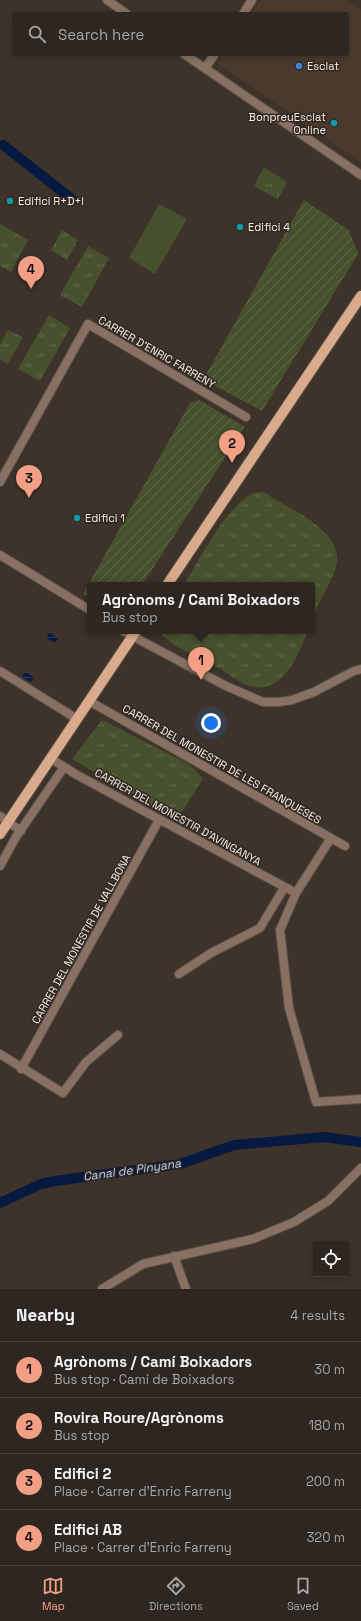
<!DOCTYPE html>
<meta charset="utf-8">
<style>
:root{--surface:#2e2620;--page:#3a322d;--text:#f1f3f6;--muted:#a7a5a5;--line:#49433e;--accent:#f39f85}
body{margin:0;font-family:"Space Grotesk",sans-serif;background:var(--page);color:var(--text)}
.controls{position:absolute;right:12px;bottom:12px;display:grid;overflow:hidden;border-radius:4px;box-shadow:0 2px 6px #0003}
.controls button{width:36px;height:36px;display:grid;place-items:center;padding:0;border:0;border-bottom:1px solid var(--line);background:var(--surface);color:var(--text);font:20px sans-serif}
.you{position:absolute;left:211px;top:723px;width:14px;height:14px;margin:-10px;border:3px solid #fff;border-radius:50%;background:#1a73e8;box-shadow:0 0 0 6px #1a73e833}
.badge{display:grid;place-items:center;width:26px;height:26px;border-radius:50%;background:var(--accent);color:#111;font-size:13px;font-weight:700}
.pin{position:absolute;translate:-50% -33px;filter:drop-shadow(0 1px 2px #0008)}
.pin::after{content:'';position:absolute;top:21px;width:14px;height:12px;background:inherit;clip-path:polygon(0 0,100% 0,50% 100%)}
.popup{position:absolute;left:87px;top:582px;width:228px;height:52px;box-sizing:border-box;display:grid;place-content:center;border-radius:4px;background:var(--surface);filter:drop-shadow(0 1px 3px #0005);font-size:13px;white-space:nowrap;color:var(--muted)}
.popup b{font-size:15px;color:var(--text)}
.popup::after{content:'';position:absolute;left:50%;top:100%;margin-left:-8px;border:8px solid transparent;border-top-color:var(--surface)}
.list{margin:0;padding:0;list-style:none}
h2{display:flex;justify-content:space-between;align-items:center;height:52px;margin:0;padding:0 16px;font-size:17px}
h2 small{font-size:13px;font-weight:400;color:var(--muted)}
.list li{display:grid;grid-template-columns:26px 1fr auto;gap:12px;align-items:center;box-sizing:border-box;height:56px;padding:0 16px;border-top:1px solid var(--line)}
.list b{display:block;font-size:15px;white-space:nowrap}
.list p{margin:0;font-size:13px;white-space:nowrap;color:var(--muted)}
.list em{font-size:13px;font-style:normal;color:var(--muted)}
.icon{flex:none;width:22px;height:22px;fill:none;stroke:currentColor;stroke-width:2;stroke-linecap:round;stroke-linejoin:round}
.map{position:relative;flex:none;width:361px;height:1289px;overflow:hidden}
.search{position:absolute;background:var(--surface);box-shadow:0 2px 6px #0003;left:12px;right:12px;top:12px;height:44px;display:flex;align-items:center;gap:10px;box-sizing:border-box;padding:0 14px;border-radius:4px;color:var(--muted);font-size:15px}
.sheet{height:276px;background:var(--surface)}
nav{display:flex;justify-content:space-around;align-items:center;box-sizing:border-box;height:56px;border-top:1px solid var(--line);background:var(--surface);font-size:11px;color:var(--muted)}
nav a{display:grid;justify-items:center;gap:2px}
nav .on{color:var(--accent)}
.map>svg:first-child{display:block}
.commercial{fill:#493a2d}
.grass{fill:url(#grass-tufts)}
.park{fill:#48512e}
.garden{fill:url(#garden-furrows)}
.water{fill:url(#water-rules)}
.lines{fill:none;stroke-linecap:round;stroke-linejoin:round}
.canal{stroke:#061941;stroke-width:10}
.street-casing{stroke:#5a5148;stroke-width:10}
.primary-casing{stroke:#5a5148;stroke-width:12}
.street{stroke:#887162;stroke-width:8}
.primary{stroke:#d9ab8c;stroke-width:10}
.shop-dot{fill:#3f7fe0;stroke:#332921;stroke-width:1.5}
.culture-dot{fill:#0f9aa8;stroke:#332921;stroke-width:1.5}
.labels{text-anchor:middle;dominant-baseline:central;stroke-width:3;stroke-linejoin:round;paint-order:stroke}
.poi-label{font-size:11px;fill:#f4ede8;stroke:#332921;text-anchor:start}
.street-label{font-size:11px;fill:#f4ede8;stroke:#332921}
.water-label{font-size:12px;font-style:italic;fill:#b5ccf8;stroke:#332921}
</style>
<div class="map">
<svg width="361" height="1289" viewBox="0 0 361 1289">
<defs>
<pattern id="grass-tufts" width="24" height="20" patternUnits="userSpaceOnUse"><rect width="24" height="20" fill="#48512e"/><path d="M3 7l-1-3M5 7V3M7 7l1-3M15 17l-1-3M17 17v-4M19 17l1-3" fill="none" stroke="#636a4c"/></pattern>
<pattern id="garden-furrows" width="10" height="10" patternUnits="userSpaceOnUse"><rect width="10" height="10" fill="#48512e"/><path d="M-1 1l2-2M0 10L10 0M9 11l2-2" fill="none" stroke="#636a4c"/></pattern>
<pattern id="water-rules" width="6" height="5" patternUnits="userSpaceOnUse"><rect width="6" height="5" fill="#061941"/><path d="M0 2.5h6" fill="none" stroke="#2b3b5c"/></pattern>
</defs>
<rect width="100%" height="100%" fill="#3d332a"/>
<path class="commercial" d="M260 0H348L361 9V162L217 63 223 54H347V14H250Z"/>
<path class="grass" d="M264 167 287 182 278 199 254 186Z
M0 224 28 240 11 272 0 266Z
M62 230 78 240 67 260 51 250Z
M88 246 109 258 82 307 60 295Z
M49 315 70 328 40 381 18 369Z
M8 330 23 337 8 364 0 359V344Z
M264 492C289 510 349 531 335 571 328 588 317 604 312 621V585H184C199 560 226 507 252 494 255 492 260 492 264 492Z
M162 631H308C298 654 283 696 250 686 238 683 229 673 218 668 198 657 179 650 162 635Z
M102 720 187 763 195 770 203 779 177 820 72 759Z"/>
<path class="park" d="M159 204 187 219 155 274 129 258Z"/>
<path class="garden" d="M304 200 349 230 358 254 262 411 210 383 207 373Z
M199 400 245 427 142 585H90V598L83 594 190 403Z"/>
<path class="water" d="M49 633 58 638 55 643 46 638Z
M25 672 34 677 31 682 22 677Z"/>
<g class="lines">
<path class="canal" d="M3 145 73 200
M0 1203 41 1184 55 1181 180 1164 234 1145 324 1137 361 1142"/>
<defs>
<path id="street" d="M107 0 127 14
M243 14 252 0
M184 54 361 175
M205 68 215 54
M0 482 88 324 246 417
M0 555 90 610
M123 631 226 686 263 702H279L292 700 314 692 354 671 361 669
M0 671 77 719
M89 701 345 846
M50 758 77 775 296 893
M0 816 21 831
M331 838 296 893 280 930 289 1008 316 1102 361 1099
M0 866 16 837 64 767
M179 974 211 953 260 928 284 888
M0 1054 63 1093 86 1062 118 1035
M21 1069 159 820
M174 1256 186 1289
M102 1289 143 1264 253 1239 294 1222 328 1201 361 1168"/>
<path id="primary" d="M167 585 361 296
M0 834 136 631"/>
</defs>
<use href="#street" class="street-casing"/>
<use href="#primary" class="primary-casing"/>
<use href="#street" class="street"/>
<use href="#primary" class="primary"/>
</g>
<circle class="shop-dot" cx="299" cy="66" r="4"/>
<g class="culture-dot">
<circle cx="334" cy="123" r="4"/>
<circle cx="10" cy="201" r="4"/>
<circle cx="240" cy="227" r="4"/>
<circle cx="77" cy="518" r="4"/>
</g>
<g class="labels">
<g class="poi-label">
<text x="307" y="66">Esclat</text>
<text x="326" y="117" text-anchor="end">BonpreuEsclat<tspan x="326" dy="13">Online</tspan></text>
<text x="18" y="201">Edifici R+D+I</text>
<text x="248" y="227">Edifici 4</text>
<text x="85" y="518">Edifici 1</text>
</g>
<g class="street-label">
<text transform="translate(157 352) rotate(30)">CARRER D'ENRIC FARRENY</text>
<text transform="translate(222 764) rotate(30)">CARRER DEL MONESTIR DE LES FRANQUESES</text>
<text transform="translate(178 817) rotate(29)">CARRER DEL MONESTIR D'AVINGANYA</text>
<text transform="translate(81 939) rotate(-61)">CARRER DEL MONESTIR DE VALLBONA</text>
</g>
<g class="water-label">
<text transform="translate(132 1170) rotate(-8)">Canal de Pinyana</text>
</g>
</g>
</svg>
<div class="controls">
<button><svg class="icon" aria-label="locate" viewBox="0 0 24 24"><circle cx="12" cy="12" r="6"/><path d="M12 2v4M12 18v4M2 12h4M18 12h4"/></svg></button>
</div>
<div class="you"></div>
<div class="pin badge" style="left:201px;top:680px">1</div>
<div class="popup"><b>Agrònoms / Camí Boixadors</b>Bus stop</div>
<div class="pin badge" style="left:232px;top:463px">2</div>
<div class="pin badge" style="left:29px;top:498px">3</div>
<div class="pin badge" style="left:31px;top:289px">4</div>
<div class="search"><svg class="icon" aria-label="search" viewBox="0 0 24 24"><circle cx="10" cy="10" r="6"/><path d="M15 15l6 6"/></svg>Search here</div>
</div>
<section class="sheet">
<h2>Nearby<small>4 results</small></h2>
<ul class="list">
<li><span class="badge">1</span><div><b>Agrònoms / Camí Boixadors</b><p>Bus stop · Camí de Boixadors</p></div><em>30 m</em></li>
<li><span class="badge">2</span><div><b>Rovira Roure/Agrònoms</b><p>Bus stop</p></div><em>180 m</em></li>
<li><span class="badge">3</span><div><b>Edifici 2</b><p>Place · Carrer d'Enric Farreny</p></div><em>200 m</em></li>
<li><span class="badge">4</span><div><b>Edifici AB</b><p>Place · Carrer d'Enric Farreny</p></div><em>320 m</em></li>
</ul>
</section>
<nav>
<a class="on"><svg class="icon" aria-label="map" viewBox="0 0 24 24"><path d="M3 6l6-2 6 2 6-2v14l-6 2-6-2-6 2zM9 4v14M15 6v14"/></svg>Map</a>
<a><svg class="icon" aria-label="directions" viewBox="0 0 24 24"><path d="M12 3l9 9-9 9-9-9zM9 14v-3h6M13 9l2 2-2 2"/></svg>Directions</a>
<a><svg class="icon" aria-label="saved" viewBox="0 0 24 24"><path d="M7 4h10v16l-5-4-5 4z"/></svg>Saved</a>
</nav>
